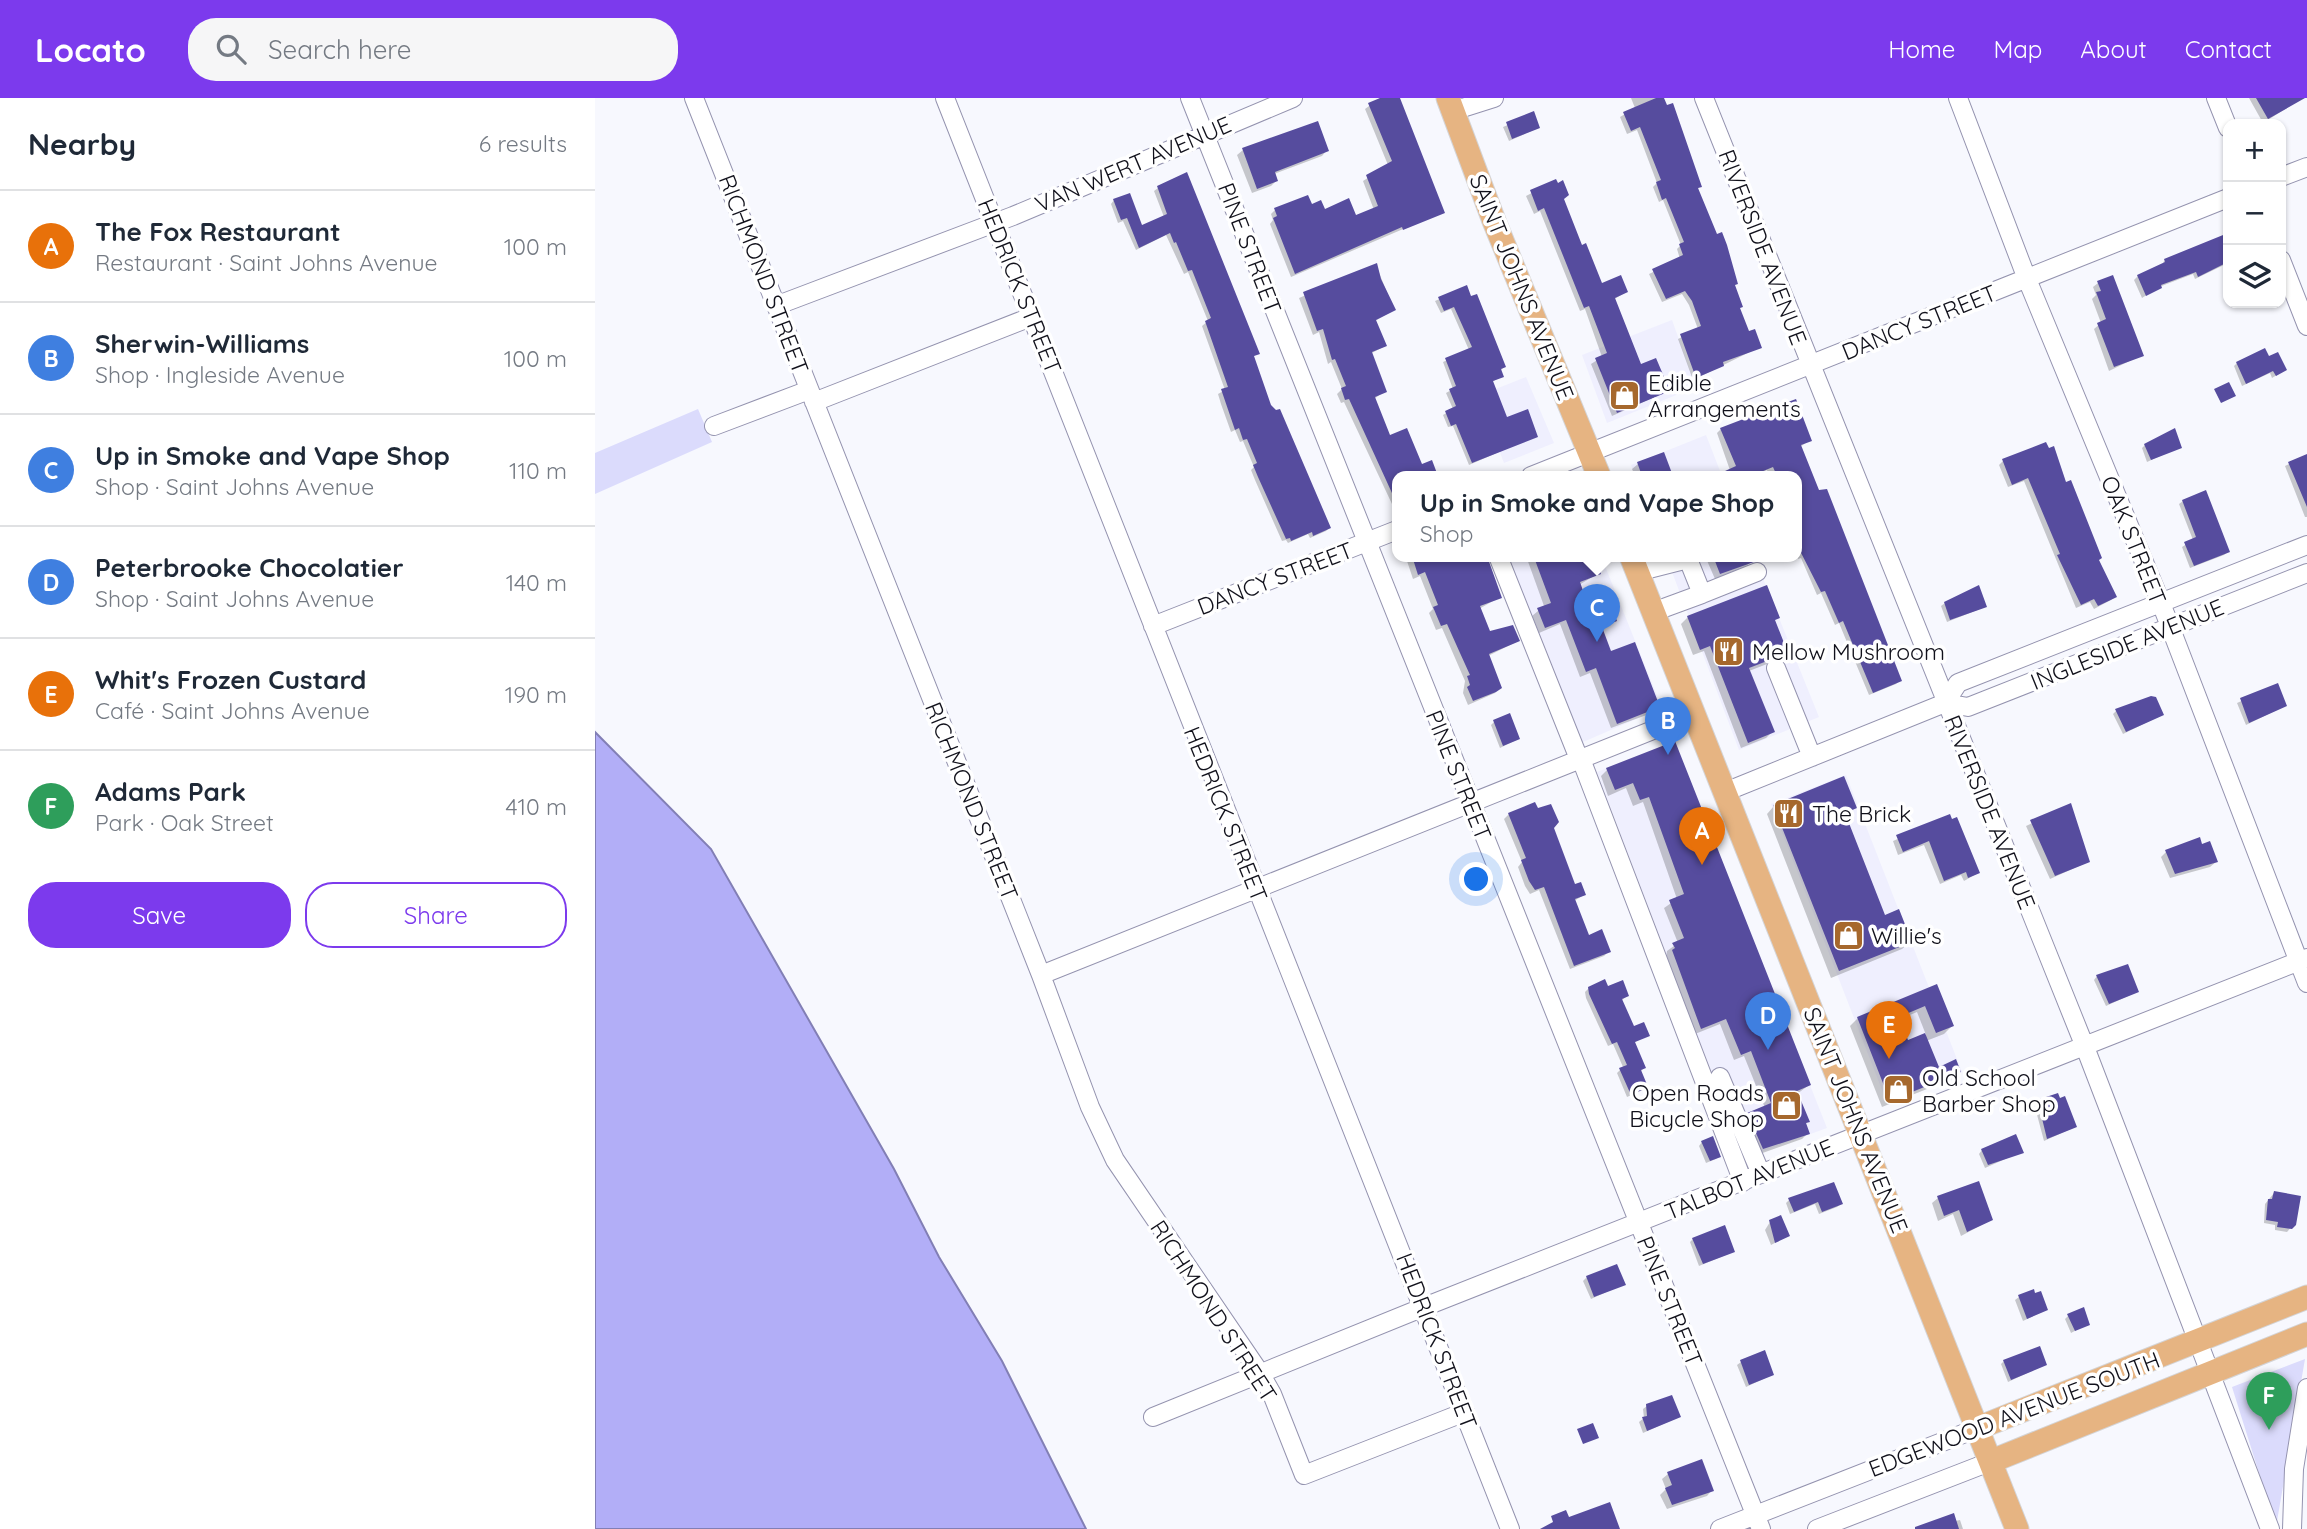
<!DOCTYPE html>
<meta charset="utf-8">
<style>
:root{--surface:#fff;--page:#f6f6f7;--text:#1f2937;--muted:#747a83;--line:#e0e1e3;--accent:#7c3aed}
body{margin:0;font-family:Quicksand,sans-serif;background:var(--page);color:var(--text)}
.controls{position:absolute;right:21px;top:21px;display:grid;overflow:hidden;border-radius:14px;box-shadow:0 2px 5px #0004}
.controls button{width:63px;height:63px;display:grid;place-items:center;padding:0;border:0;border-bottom:2px solid var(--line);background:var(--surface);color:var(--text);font:35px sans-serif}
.you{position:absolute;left:882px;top:782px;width:24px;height:24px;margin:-18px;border:5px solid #fff;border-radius:50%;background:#1a73e8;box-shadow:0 0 0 10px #1a73e833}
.badge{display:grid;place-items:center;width:46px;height:46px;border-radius:50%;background:var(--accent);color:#fff;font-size:23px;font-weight:700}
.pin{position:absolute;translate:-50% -58px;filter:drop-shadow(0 2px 4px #0008)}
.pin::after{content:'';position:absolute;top:37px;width:24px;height:21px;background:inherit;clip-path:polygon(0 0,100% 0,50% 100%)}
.popup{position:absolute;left:797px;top:373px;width:410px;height:91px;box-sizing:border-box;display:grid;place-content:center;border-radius:14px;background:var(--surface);filter:drop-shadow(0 2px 5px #0005);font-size:23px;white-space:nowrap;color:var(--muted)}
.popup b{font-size:26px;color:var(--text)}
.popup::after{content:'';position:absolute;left:50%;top:100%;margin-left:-14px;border:14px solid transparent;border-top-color:var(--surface)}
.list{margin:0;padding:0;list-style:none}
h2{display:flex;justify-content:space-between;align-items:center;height:91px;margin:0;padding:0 28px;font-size:30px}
h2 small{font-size:23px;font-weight:400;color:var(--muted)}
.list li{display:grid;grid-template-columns:46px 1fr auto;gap:21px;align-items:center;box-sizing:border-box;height:112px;padding:0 28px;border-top:2px solid var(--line)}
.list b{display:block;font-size:26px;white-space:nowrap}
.list p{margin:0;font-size:23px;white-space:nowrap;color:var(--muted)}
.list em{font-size:23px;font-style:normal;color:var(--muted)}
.actions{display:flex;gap:14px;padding:21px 28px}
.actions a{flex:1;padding:16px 0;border:2px solid var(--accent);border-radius:28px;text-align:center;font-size:24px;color:var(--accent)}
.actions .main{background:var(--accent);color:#fff}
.icon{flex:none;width:38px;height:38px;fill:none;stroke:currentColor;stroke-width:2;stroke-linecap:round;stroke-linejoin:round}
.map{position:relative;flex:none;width:1712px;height:1431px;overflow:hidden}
header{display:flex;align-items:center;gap:42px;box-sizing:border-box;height:98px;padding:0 35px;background:var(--accent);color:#fff}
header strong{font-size:33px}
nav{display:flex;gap:38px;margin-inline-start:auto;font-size:24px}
.search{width:490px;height:63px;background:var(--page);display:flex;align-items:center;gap:18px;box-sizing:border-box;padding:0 24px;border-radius:28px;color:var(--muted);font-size:26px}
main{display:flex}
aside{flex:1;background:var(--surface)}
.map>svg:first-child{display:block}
.built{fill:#efeffe}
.green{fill:#dbdbfc}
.water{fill:#b2aef7;stroke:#827fb5;stroke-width:2}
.shadow{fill:#0003;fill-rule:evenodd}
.building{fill:#564c9e}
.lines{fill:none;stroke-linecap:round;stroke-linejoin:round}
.minor-casing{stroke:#9493af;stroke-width:20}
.major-casing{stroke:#d4d4d6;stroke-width:25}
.minor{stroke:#fff;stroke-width:18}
.major{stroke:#e6b482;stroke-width:23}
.labels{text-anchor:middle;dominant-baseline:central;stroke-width:7;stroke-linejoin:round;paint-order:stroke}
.street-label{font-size:23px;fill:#11111b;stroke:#fff}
.poi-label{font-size:23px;fill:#11111b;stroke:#fff;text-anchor:start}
</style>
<header>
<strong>Locato</strong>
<div class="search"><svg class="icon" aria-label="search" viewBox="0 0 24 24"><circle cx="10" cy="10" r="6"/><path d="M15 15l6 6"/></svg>Search here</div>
<nav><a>Home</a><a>Map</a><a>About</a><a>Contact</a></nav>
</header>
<main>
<aside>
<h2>Nearby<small>6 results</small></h2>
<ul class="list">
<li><span class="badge" style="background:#e8710a">A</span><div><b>The Fox Restaurant</b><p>Restaurant · Saint Johns Avenue</p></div><em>100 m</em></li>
<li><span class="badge" style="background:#3f7fe0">B</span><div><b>Sherwin-Williams</b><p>Shop · Ingleside Avenue</p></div><em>100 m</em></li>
<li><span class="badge" style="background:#3f7fe0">C</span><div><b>Up in Smoke and Vape Shop</b><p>Shop · Saint Johns Avenue</p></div><em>110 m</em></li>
<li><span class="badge" style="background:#3f7fe0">D</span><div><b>Peterbrooke Chocolatier</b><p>Shop · Saint Johns Avenue</p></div><em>140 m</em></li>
<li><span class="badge" style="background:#e8710a">E</span><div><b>Whit's Frozen Custard</b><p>Café · Saint Johns Avenue</p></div><em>190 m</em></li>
<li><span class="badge" style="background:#2e9e5b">F</span><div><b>Adams Park</b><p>Park · Oak Street</p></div><em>410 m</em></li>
</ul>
<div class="actions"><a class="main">Save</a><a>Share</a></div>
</aside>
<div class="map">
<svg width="1712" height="1431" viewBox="0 0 1712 1431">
<rect width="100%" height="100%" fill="#f7f8fe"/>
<path class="built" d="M1077 222 1101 289 1012 325 987 257Z
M931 279 959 345 909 365 883 298Z
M1111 337 1127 378H1040L1036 367Z
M902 458H1006L1067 610 981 647Z
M1071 458H1159L1224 619 1144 652Z
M1079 644 1232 1030 1149 1060 1002 674Z
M1251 677 1367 974 1292 1005 1176 706Z"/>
<path class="green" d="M103 311 117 344 0 396V355Z
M1710 1261 1681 1429 1637 1289Z"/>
<path class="water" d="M0 634 116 751 299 1071 344 1159 407 1263 491 1431H0Z"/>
<path class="shadow" d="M785 0H803L848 114 696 179 675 126 678 122 676 116 680 112 716 109 760 120 779 112 768 83 793 67 770 11Z
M1036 0H1067L1105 88 1102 92 1153 235 1165 249 1098 282 1083 241 1103 231 1094 207 1087 196 1067 204 1054 176 1085 161 1082 151 1086 147 1068 102 1064 104 1058 89 1062 85 1042 32 1032 36 1025 19 1040 10Z
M1654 0H1695L1698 6 1668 25Z
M938 16 943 30 914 43 908 29Z
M648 52H732L727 58 679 76 681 83 676 88 657 95 642 57Z
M960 83 986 149 1006 188 1031 194 1018 202 1045 268 1073 293 1017 318 996 266 1007 259 990 211 985 213 945 113 939 116 931 98Z
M563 90 662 255 658 259 675 308 734 430 731 433 715 440 713 436 693 445 691 442 687 443 660 382 656 372 659 369 648 343 645 344 640 332 636 334 626 306 623 296 630 292 607 228 613 223 593 174 589 176 571 137 541 152 528 123 523 125 516 106 519 102 546 129 569 119 559 93Z
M1631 138 1633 161 1629 167 1600 181 1598 176 1564 189 1547 200 1539 182 1543 178 1567 168 1569 163Z
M781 167 799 212 780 223 790 248 775 256 790 293 779 301 794 339 826 369 802 378V404L797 406 749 304 746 305 742 296 747 291 736 264 733 266 724 234 718 237 704 200Z
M1503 185 1547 257 1514 273 1499 231 1506 225 1497 201 1501 197 1498 189Z
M871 189 909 269 905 273 907 278 897 284 911 321 941 338 874 367 858 328 853 329 848 317 858 311 851 295 858 291 848 264 874 252 856 211 846 215 840 203Z
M1673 261 1690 272 1677 280 1675 275 1647 288 1639 268 1642 265Z
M1126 331 1215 342 1205 349 1305 582 1301 586 1274 597 1244 525 1240 527 1226 495 1222 497 1206 460 1203 461 1202 378H1174L1172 372 1158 378H1137L1122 335Z
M1550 347 1585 349 1552 364 1547 350Z
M1068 356 1076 378H1040L1037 371 1043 366Z
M1712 357V419H1710L1690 368Z
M1408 363 1470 386 1520 499 1516 502 1499 511 1495 504 1481 510 1429 383 1413 389 1404 367Z
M1588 403 1633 454 1629 457 1595 470 1587 449 1598 442 1584 406Z
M816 458H891L905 499 884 511 894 535 923 543 893 558 905 589 900 595 873 607 868 595 870 583 847 530 841 532 834 515 838 511 825 478 818 481 812 463Z
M931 458H998L1004 475 984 487 993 512 1020 523 1006 531 1015 555 1063 609 1057 615 1016 630 995 575 985 579 965 526 944 535 937 518 949 508Z
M1110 458H1155L1157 463 1151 468 1120 481Z
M1350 505 1390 509 1352 524 1346 508Z
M1093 519H1183L1179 523 1191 555 1185 561 1154 573 1177 634 1171 640 1146 650 1109 553 1098 557 1086 526Z
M1682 587 1690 608 1651 627 1642 605Z
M1521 613 1567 617 1528 636 1518 616Z
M899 624 923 641 905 650 896 627Z
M1079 645 1214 987 1202 996 1213 1023 1210 1027 1213 1035 1207 1041 1162 1057 1147 1022 1170 1010 1149 958 1139 962 1125 926 1100 936 1071 860 1072 853 1083 845 1069 810 1082 801 1048 704 1038 708 1031 690 1013 698 1006 678 1012 672Z
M1475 707 1493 764 1455 781 1431 728Z
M1179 708 1260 710 1250 719 1289 819 1315 844 1307 851 1236 880 1172 716Z
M914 716 957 730 979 789 989 797 979 803 993 839 1014 853 1009 858 975 871 944 792 935 796 930 788 923 769 927 764 909 721Z
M1354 719 1383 775 1369 783 1366 777 1345 786 1329 747 1303 757 1298 743Z
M1606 748 1621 764 1615 769 1575 780 1566 759 1571 754Z
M1502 878 1542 894 1511 908 1499 882Z
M1341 888 1357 928 1349 936 1331 943 1343 971 1364 974 1357 981 1287 1009 1255 928 1263 920ZM1322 914 1331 937 1312 944 1303 922Z
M994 890 1012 891 1032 898 1026 903 1038 931 1053 937 1038 945 1049 970 1045 974 1051 989 1048 992 1032 999 1022 975 1028 969 1018 946 1013 948 991 900 990 894Z
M1445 1004 1449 1015 1480 1029 1449 1043 1441 1013Z
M1107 1044 1124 1058 1121 1061 1111 1065 1104 1048Z
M1387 1052 1426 1054 1390 1070 1384 1056Z
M1238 1086 1246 1106 1242 1109 1224 1116 1220 1106 1195 1116 1191 1105 1194 1102Z
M1679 1095 1699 1126 1692 1134 1680 1132V1127L1669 1125 1670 1106Z
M1343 1100 1396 1122 1366 1138 1358 1116 1343 1123 1337 1105Z
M1175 1124 1193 1138 1176 1147 1170 1132Z
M1098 1141 1138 1154 1104 1168 1095 1144Z
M992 1179 1029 1186 996 1201 988 1183Z
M1424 1199 1451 1212 1428 1223 1420 1202Z
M1473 1218 1493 1226 1476 1235 1470 1221Z
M1409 1263 1450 1267 1413 1284 1406 1266Z
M1146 1264 1177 1277 1151 1289 1142 1267Z
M1052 1308 1084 1319 1048 1335 1044 1324 1049 1320 1048 1311Z
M1106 1364 1117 1392 1112 1398 1072 1411 1065 1397 1071 1391 1067 1381 1073 1376Z
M1365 1422 1368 1431H1337L1360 1423Z"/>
<path class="building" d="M785 0H805L850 115 808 132 807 129 700 176 678 120 682 118 679 110 713 97 717 106 726 102 730 111 754 100 761 117 783 108 771 77 797 63 773 5Z
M1061 0H1069L1072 7 1078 5 1107 89 1103 90 1122 136 1127 134 1132 147 1143 186 1140 187 1148 209 1145 210 1154 233 1160 231 1167 250 1128 264 1129 268 1101 280 1085 236 1106 228 1097 203 1090 193 1071 201 1057 171 1088 157 1084 146 1089 144 1071 100 1067 102 1061 84 1066 82 1045 29 1036 33 1028 14Z
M1661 0H1710L1673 21Z
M939 13 945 30 917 41 911 24Z
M723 23 734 53 680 74 683 83 662 91 647 50Z
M592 74 665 256 659 258 676 307 681 312 685 311 736 430 718 438 717 434 696 443 695 440 691 441 663 379 658 367 662 365 652 341 648 342 644 330 640 332 626 291 633 289 610 223 616 220 597 172 593 173 581 144 579 145 575 135 544 150 532 120 526 122 518 101 535 95 547 127 572 116 562 88Z
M961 81 963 85 968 82 974 97 969 101 987 147 991 145 1007 185 1026 177 1033 194 1020 200 1046 266 1061 260 1075 293 1022 315 1000 260 1012 255 994 208 989 210 949 110 943 113 935 92Z
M1633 135V164L1603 179 1601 174 1566 187 1567 190 1551 198 1542 177 1570 164 1569 161Z
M782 165 786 181 801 212 781 222 792 248 777 254 792 294 780 299 795 337 812 330 827 366 837 362 843 378H802V406L754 301 750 302 746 290 751 288 740 261 737 262 728 231 722 233 708 194Z
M1518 177 1549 258 1519 269 1502 225 1511 221 1501 194 1506 193 1502 183Z
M872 187 876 198 882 196 911 269 906 271 909 279 898 283 912 319 933 311 943 339 877 365 861 326 856 328 850 313 861 308 854 291 861 288 850 260 877 249 859 209 849 213 843 199Z
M1670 250 1674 258 1683 254 1692 272 1681 278 1678 273 1651 286 1641 264Z
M1634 284 1641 298 1626 305 1619 291Z
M1201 301 1217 343 1206 347 1224 392 1232 391 1307 583 1278 595 1248 523 1244 525 1230 493 1226 494 1201 445V378H1182L1178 369 1156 378H1119L1141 368 1125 330Z
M1580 330 1587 350 1556 362 1549 346Z
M1451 344 1454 350 1459 348 1471 384 1476 382 1507 460 1504 462 1522 499 1503 508 1499 501 1486 507 1462 457 1465 456 1433 380 1417 387 1407 361Z
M1069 354 1078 378H1047L1042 364Z
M1712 356V409L1693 364Z
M1611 392 1635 454 1599 468 1589 444 1601 439 1587 402Z
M817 458H892L907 500 885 508 895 533 918 527 925 543 894 556 907 590 901 594 878 603 872 589 875 587 872 578 875 577 865 555 852 526 846 528 838 509 843 507 830 474 823 477Z
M949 458H999L1006 476 985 484 994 510 1014 503 1022 523 1007 529 1016 553 1040 544 1065 609 1022 626 1001 570 991 574 971 522 950 530 942 510 956 505 940 462Z
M1118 458H1173V459L1125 476Z
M1172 487 1185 520 1180 522 1193 555 1154 570 1180 634 1153 645 1115 548 1105 552 1092 518Z
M1384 487 1392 509 1355 522 1349 504Z
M1683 585 1692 608 1654 625 1645 600Z
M1556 598 1561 599 1569 617 1531 634 1520 611Z
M915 615 925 641 908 648 898 622Z
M1080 643 1216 987 1202 993 1215 1024 1211 1025 1215 1036 1168 1051 1152 1015 1176 1005 1156 953 1146 957 1131 921 1106 931 1077 852 1080 850 1077 845 1089 840 1074 802 1089 796 1054 699 1045 702 1038 685 1020 692 1011 670Z
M1249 678 1262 710 1250 715 1290 817 1304 811 1317 844 1244 873 1178 707Z
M940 704 943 710 956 706 964 724 959 730 980 786 986 784 991 797 980 801 994 837 1007 831 1016 854 979 868 949 789 940 792 934 783 926 762 931 760 913 715Z
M1476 705 1495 764 1460 778 1435 722Z
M1355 716 1357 721 1362 719 1385 775 1373 780 1371 774 1349 783 1334 743 1308 754 1301 737Z
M1605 739 1607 746 1615 743 1623 764 1580 776 1570 752Z
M1533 866 1544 894 1514 906 1501 877Z
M1010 881 1013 888 1028 882 1034 898 1027 901 1039 928 1049 924 1055 938 1040 944 1051 970 1046 972 1053 989 1036 997 1024 970 1032 967 1022 944 1017 946 994 896 993 889Z
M1342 886 1359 928 1341 935 1330 908 1304 919 1313 942 1330 935 1344 969 1361 961 1366 974 1295 1003 1262 919Z
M1463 995 1465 1000 1470 998 1482 1029 1452 1041 1444 1008 1447 1006 1445 1001Z
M1421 1036 1429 1055 1393 1067 1386 1051Z
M1118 1038 1126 1059 1115 1063 1106 1043Z
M1384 1083 1398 1122 1372 1134 1364 1112 1349 1118 1342 1098Z
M1239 1084 1248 1106 1227 1114 1223 1104 1199 1114 1193 1100Z
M1679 1093 1706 1098 1701 1127 1697 1131 1682 1129 1683 1124 1671 1122 1673 1101H1677Z
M1186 1117 1195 1138 1180 1145 1174 1122Z
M1130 1127 1140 1154 1108 1166 1097 1140Z
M1022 1166 1031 1187 999 1199 991 1178Z
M1439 1191 1440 1195 1446 1193 1453 1212 1432 1221 1423 1197Z
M1489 1209 1495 1227 1480 1233 1472 1216Z
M1445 1248 1452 1267 1416 1282 1408 1262Z
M1170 1252 1179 1277 1154 1287 1145 1262Z
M1077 1297 1086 1319 1052 1333 1047 1319 1052 1318 1051 1306Z
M998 1325 1004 1340 988 1346 982 1331Z
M1107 1361 1119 1393 1077 1407 1070 1390 1077 1387 1072 1374Z
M1015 1404 1025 1431H945L958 1424 956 1418 971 1412 974 1419Z
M1359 1415 1364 1431H1320V1429Z"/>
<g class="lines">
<defs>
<path id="minor" d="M99 0 446 877 495 1009 520 1062 665 1275 677 1296 709 1377 870 1314
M350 0 915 1431
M595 0 1166 1431
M1109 0 1490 949 1675 1431
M1363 0 1432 181 1566 505 1712 885
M1621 0 1633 30
M858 13 899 0
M1686 79 1712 69
M1686 162 1712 228
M183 207 418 118 698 0
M219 304 436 219
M119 328 214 292
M936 378 1633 100
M903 458 984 661
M1042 474 1093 461 1107 496 1162 474
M1058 514 1107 496
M558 528 802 432
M1181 570 1217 659
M1350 605 1363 585 1712 447
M986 661 1148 1084
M1130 694 1350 605 1373 609 1712 475
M446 877 1098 616
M1125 979 1166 1076
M558 1319 829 1209 1712 860
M1125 1431 1383 1330
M1222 1431 1397 1363
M1697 1431 1699 1371 1712 1290"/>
<path id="major" d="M853 0 899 123 1004 378
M1036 458 1422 1431
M1383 1330 1712 1199
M1397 1363 1712 1236"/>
</defs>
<use href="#minor" class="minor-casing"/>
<use href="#major" class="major-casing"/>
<use href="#minor" class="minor"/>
<use href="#major" class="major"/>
</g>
<defs>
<symbol id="shop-square" viewBox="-11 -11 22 22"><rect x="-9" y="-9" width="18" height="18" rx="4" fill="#a6682d" stroke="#fff"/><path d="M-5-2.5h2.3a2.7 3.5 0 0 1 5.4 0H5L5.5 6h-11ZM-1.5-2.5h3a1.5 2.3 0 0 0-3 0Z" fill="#fff"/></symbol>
<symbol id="restaurant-square" viewBox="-11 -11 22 22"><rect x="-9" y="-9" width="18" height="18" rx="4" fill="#a6682d" stroke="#fff"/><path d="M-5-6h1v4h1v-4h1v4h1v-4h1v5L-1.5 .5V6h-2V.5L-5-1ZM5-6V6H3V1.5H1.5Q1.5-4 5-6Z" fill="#fff"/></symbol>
</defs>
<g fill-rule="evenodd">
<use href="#shop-square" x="1012" y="280" width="35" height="35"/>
<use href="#restaurant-square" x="1116" y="536" width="35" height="35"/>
<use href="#restaurant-square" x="1176" y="698" width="35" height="35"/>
<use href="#shop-square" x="1236" y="820" width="35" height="35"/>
<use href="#shop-square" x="1286" y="974" width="35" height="35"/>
<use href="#shop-square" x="1174" y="990" width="35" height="35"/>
</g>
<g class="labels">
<g class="street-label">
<text transform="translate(538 66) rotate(-23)">VAN WERT AVENUE</text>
<text transform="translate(1168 149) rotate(69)">RIVERSIDE AVENUE</text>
<text transform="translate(655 150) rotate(69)">PINE STREET</text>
<text transform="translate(169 176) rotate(69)">RICHMOND STREET</text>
<text transform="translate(425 188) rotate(68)">HEDRICK STREET</text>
<text transform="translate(927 189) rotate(68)">SAINT JOHNS AVENUE</text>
<text transform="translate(1324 224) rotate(-22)">DANCY STREET</text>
<text transform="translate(1539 442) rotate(68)">OAK STREET</text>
<text transform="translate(680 480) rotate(-21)">DANCY STREET</text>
<text transform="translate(1532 546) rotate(-22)">INGLESIDE AVENUE</text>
<text transform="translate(864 677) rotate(68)">PINE STREET</text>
<text transform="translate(377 703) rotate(68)">RICHMOND STREET</text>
<text transform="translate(1395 714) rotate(68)">RIVERSIDE AVENUE</text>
<text transform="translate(631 716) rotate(68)">HEDRICK STREET</text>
<text transform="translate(1261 1022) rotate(68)">SAINT JOHNS AVENUE</text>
<text transform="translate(1154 1081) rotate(-22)">TALBOT AVENUE</text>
<text transform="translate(1075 1203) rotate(68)">PINE STREET</text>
<text transform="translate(619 1213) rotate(57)">RICHMOND STREET</text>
<text transform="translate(842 1243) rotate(69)">HEDRICK STREET</text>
<text transform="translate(1419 1316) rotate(-21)">EDGEWOOD AVENUE SOUTH</text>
</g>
<g class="poi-label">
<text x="1053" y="284">Edible<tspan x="1053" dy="26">Arrangements</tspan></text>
<text x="1157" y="553">Mellow Mushroom</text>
<text x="1217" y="715">The Brick</text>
<text x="1276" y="837">Willie's</text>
<text x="1327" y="979">Old School<tspan x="1327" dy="26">Barber Shop</tspan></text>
<text x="1169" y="994" text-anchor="end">Open Roads<tspan x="1169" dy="26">Bicycle Shop</tspan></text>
</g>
</g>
</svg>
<div class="controls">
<button>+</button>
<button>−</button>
<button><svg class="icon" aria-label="layers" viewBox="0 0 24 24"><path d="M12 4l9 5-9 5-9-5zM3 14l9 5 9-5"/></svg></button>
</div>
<div class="you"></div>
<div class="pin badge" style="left:1107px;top:767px;background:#e8710a">A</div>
<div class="pin badge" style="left:1073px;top:657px;background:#3f7fe0">B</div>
<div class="pin badge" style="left:1002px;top:544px;background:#3f7fe0">C</div>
<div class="popup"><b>Up in Smoke and Vape Shop</b>Shop</div>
<div class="pin badge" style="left:1173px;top:952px;background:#3f7fe0">D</div>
<div class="pin badge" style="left:1294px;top:961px;background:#e8710a">E</div>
<div class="pin badge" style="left:1674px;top:1332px;background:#2e9e5b">F</div>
</div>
</main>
